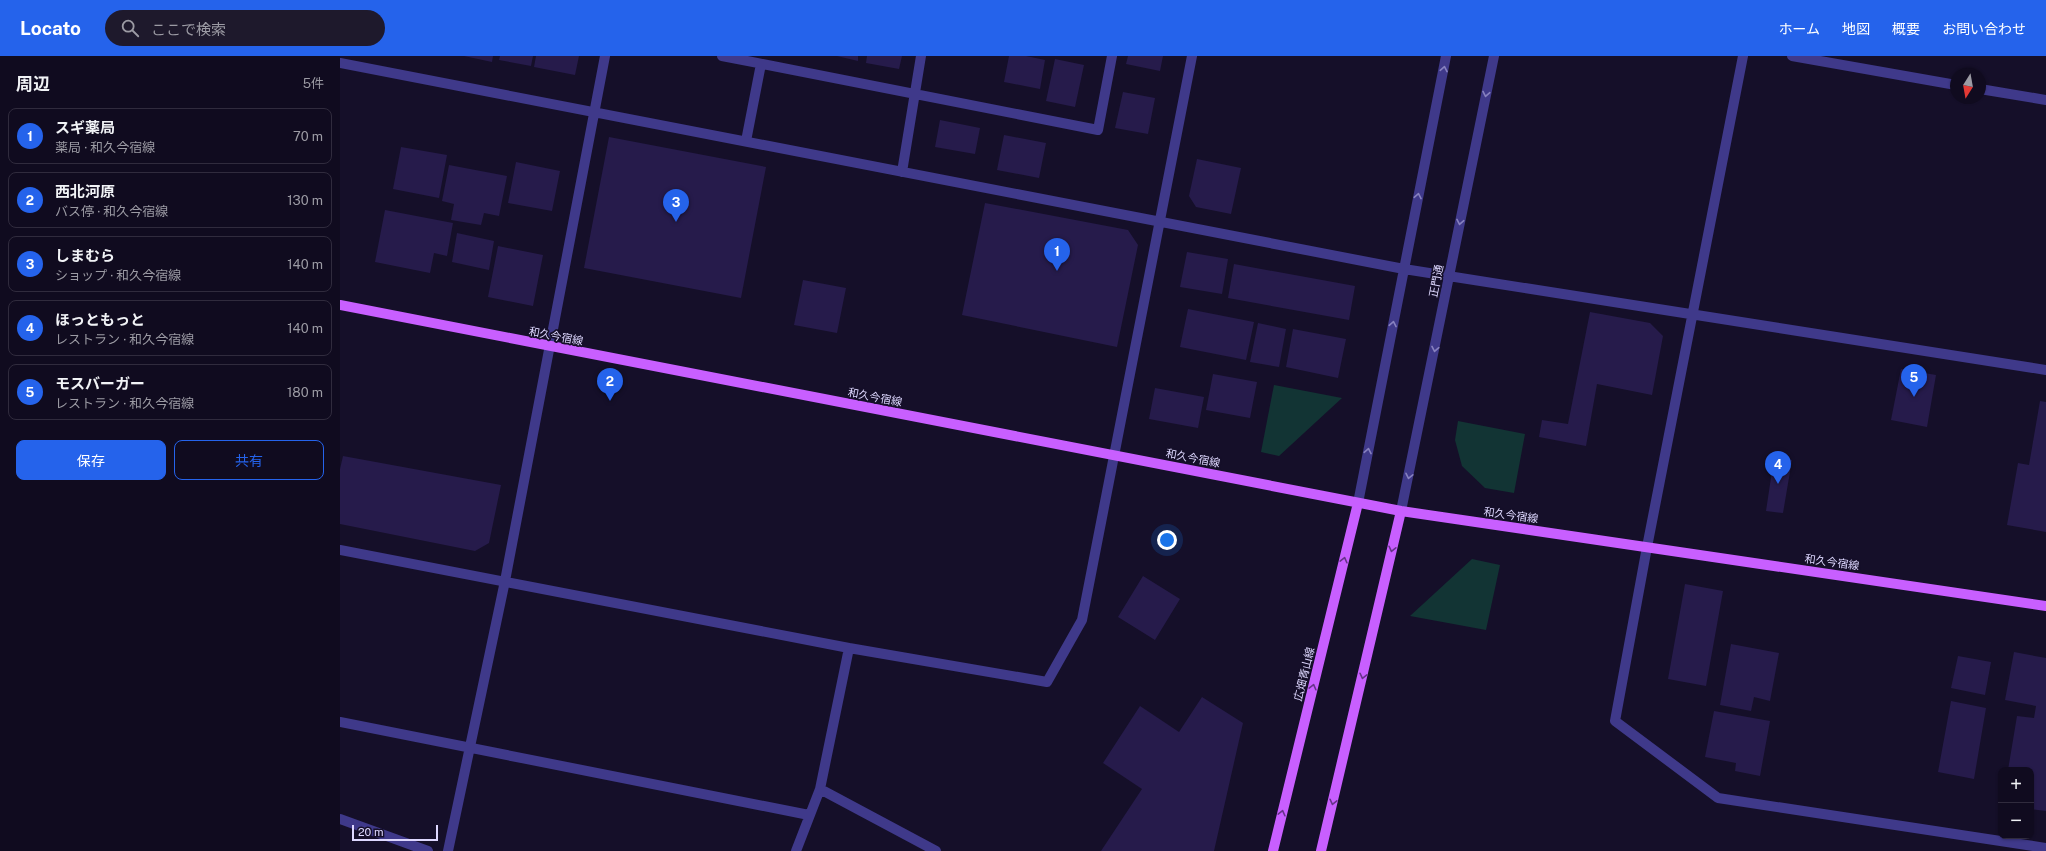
<!DOCTYPE html>
<html lang="ja">
<meta charset="utf-8">
<style>
:root{--surface:#100b1f;--page:#1e192c;--text:#f1f3f6;--muted:#9c9ba4;--line:#302b3d;--accent:#2563eb}
body{margin:0;font-family:"Public Sans","Noto Sans JP",sans-serif;background:var(--page);color:var(--text)}
.controls{position:absolute;right:12px;bottom:12px;display:grid;overflow:hidden;border-radius:8px;box-shadow:0 1px 3px #0004}
.controls button{width:36px;height:36px;display:grid;place-items:center;padding:0;border:0;border-bottom:1px solid var(--line);background:var(--surface);color:var(--text);font:20px sans-serif}
.compass{position:absolute;left:1610px;top:12px;width:36px;height:36px;border-radius:50%;background:var(--surface);box-shadow:0 1px 3px #0004;rotate:191deg}
.scale{position:absolute;left:12px;bottom:10px;width:86px;box-sizing:border-box;padding-left:4px;border:2px solid #ded8ff;border-top:0;font-size:11px;line-height:14px;white-space:nowrap;color:#ded8ff;-webkit-text-stroke:3px #150f29;paint-order:stroke}
.you{position:absolute;left:827px;top:484px;width:14px;height:14px;margin:-10px;border:3px solid #fff;border-radius:50%;background:#1a73e8;box-shadow:0 0 0 6px #1a73e833}
.badge{display:grid;place-items:center;width:26px;height:26px;border-radius:50%;background:var(--accent);color:#fff;font-size:13px;font-weight:700}
.pin{position:absolute;translate:-50% -33px;filter:drop-shadow(0 1px 2px #0008)}
.pin::after{content:'';position:absolute;top:21px;width:14px;height:12px;background:inherit;clip-path:polygon(0 0,100% 0,50% 100%)}
.list{margin:0;padding:0;list-style:none}
h2{display:flex;justify-content:space-between;align-items:center;height:52px;margin:0;padding:0 16px;font-size:17px}
h2 small{font-size:13px;font-weight:400;color:var(--muted)}
.list li{display:grid;grid-template-columns:26px 1fr auto;gap:12px;align-items:center;box-sizing:border-box;height:56px;margin:0 8px 8px;padding:0 8px;border:1px solid var(--line);border-radius:8px}
.list b{display:block;font-size:15px;white-space:nowrap}
.list p{margin:0;font-size:13px;white-space:nowrap;color:var(--muted)}
.list em{font-size:13px;font-style:normal;color:var(--muted)}
.actions{display:flex;gap:8px;padding:12px 16px}
.actions a{flex:1;padding:9px 0;border:1px solid var(--accent);border-radius:8px;text-align:center;font-size:14px;color:var(--accent)}
.actions .main{background:var(--accent);color:#fff}
.icon{flex:none;width:22px;height:22px;fill:none;stroke:currentColor;stroke-width:2;stroke-linecap:round;stroke-linejoin:round}
.map{position:relative;flex:none;width:1706px;height:795px;overflow:hidden}
header{display:flex;align-items:center;gap:24px;box-sizing:border-box;height:56px;padding:0 20px;background:var(--accent);color:#fff}
header strong{font-size:19px}
nav{display:flex;gap:22px;margin-inline-start:auto;font-size:14px}
.search{width:280px;height:36px;background:var(--page);display:flex;align-items:center;gap:10px;box-sizing:border-box;padding:0 14px;border-radius:22px;color:var(--muted);font-size:15px}
main{display:flex}
aside{flex:1;background:var(--surface)}
.map>svg:first-child{display:block}
.green{fill:#123434}
.building{fill:#261b4b}
.lines{fill:none;stroke-linecap:round;stroke-linejoin:round}
.minor{stroke:#3f398a;stroke-width:10}
.major{stroke:#c85fff;stroke-width:10}
.oneway{stroke:#8781bf}
.oneway2{stroke:#663389}
.labels{text-anchor:middle;dominant-baseline:central;stroke-width:3.5;stroke-linejoin:round;paint-order:stroke}
.street-label{font-size:11px;fill:#ded8ff;stroke:#150f29}
</style>
<header>
<strong>Locato</strong>
<div class="search"><svg class="icon" aria-label="search" viewBox="0 0 24 24"><circle cx="10" cy="10" r="6"/><path d="M15 15l6 6"/></svg>ここで検索</div>
<nav><a>ホーム</a><a>地図</a><a>概要</a><a>お問い合わせ</a></nav>
</header>
<main>
<aside>
<h2>周辺<small>5件</small></h2>
<ul class="list">
<li><span class="badge">1</span><div><b>スギ薬局</b><p>薬局 · 和久今宿線</p></div><em>70 m</em></li>
<li><span class="badge">2</span><div><b>西北河原</b><p>バス停 · 和久今宿線</p></div><em>130 m</em></li>
<li><span class="badge">3</span><div><b>しまむら</b><p>ショップ · 和久今宿線</p></div><em>140 m</em></li>
<li><span class="badge">4</span><div><b>ほっともっと</b><p>レストラン · 和久今宿線</p></div><em>140 m</em></li>
<li><span class="badge">5</span><div><b>モスバーガー</b><p>レストラン · 和久今宿線</p></div><em>180 m</em></li>
</ul>
<div class="actions"><a class="main">保存</a><a>共有</a></div>
</aside>
<div class="map">
<svg width="1706" height="795" viewBox="0 0 1706 795">
<rect width="100%" height="100%" fill="#150f29"/>
<path class="green" d="M934 329 1002 342 939 400 921 396Z
M1118 365 1185 378 1174 437 1145 432 1122 410 1115 384Z
M1132 503 1160 509 1146 574 1070 560Z"/>
<path class="building" d="M124 0H153L152 6Z
M160 0H193L191 10 159 4Z
M196 0H239L235 19 194 11Z
M497 0H518V5Z
M527 0H562L559 13 526 7Z
M669 0H686L705 4 700 33 664 26Z
M788 0H823L820 15 786 8Z
M715 3 744 9 735 51 706 45Z
M783 36 815 42 808 78 775 72Z
M600 64 640 72 635 98 595 91Z
M664 79 706 87 699 122 657 114Z
M269 81 426 111 401 242 244 212Z
M61 91 107 99 99 142 53 133Z
M857 103 901 112 891 158 856 151 849 140Z
M176 106 220 115 212 155 168 147Z
M109 109 167 120 159 160 144 157 141 169 111 164 114 148 102 145Z
M645 147 788 174 798 189 777 291 622 259Z
M45 154 113 167 107 200 94 197 90 217 35 206Z
M117 177 154 185 149 214 112 206Z
M158 190 203 199 193 250 148 241Z
M847 196 888 203 882 238 840 231Z
M894 208 1015 230 1009 264 888 242Z
M463 224 506 232 497 277 454 269Z
M848 253 914 266 906 304 840 291Z
M1250 256 1310 267 1323 280 1312 339 1257 328 1246 390 1199 381 1202 364 1228 368Z
M918 267 946 273 939 311 910 306Z
M953 273 1006 283 998 322 946 311Z
M1561 313 1596 319 1587 371 1551 364Z
M873 318 917 326 910 362 866 354Z
M815 332 864 341 858 372 809 363Z
M1700 345 1706 346V476L1667 469 1678 407 1689 409Z
M3 400 161 429 149 487 135 495 0 468V413Z
M1434 402 1452 404 1443 457 1426 455Z
M803 520 840 543 815 584 778 561Z
M1345 528 1383 535 1366 630 1328 623Z
M1391 588 1439 597 1430 645 1414 641 1411 655 1380 649Z
M1674 596 1706 602V755L1691 753V714H1668L1677 660 1694 662 1696 650 1665 644Z
M1618 600 1651 606 1645 639 1611 632Z
M862 641 903 667 874 795H761L802 733 763 707 800 650 839 676Z
M1611 645 1646 652 1634 723 1598 716Z
M1374 655 1430 665 1420 720 1395 715 1396 707 1365 701Z"/>
<g class="lines">
<path class="minor" d="M382 0 758 74 772 0
M1403 0 1307 491 1275 665 1378 742 1706 792
M1452 0 1616 29
M0 7 1064 213 1706 314
M1640 33 1706 44
M406 85 421 8
M562 116 581 0
M1018 447 1106 0
M1061 455 1154 0
M0 494 509 592 707 626 742 564 852 0
M0 666 469 759
M480 733 596 795
M0 763 88 795
M108 795 165 525 265 0
M456 795 480 733 509 592"/>
<path class="major" d="M0 249 1061 455 1706 550
M933 795 1018 447
M981 795 1061 455"/>
</g>
<defs><path id="oneway-chevron" d="M-2-3.5L2.5 0L-2 3.5" fill="none" stroke-width="1.6" stroke-linecap="round" stroke-linejoin="round"/></defs>
<g class="oneway">
<use href="#oneway-chevron" transform="translate(1104 13) rotate(-79)"/>
<use href="#oneway-chevron" transform="translate(1146 38) rotate(101)"/>
<use href="#oneway-chevron" transform="translate(1078 140) rotate(-79)"/>
<use href="#oneway-chevron" transform="translate(1120 166) rotate(101)"/>
<use href="#oneway-chevron" transform="translate(1053 268) rotate(-79)"/>
<use href="#oneway-chevron" transform="translate(1095 293) rotate(101)"/>
<use href="#oneway-chevron" transform="translate(1028 395) rotate(-79)"/>
<use href="#oneway-chevron" transform="translate(1069 420) rotate(102)"/>
</g>
<g class="oneway2">
<use href="#oneway-chevron" transform="translate(1052 493) rotate(103)"/>
<use href="#oneway-chevron" transform="translate(1004 504) rotate(-76)"/>
<use href="#oneway-chevron" transform="translate(1023 620) rotate(103)"/>
<use href="#oneway-chevron" transform="translate(973 631) rotate(-76)"/>
<use href="#oneway-chevron" transform="translate(993 746) rotate(103)"/>
<use href="#oneway-chevron" transform="translate(942 757) rotate(-76)"/>
</g>
<g class="labels">
<g class="street-label">
<text transform="translate(1096 225) rotate(-79)">正門通</text>
<text transform="translate(216 280) rotate(11)">和久今宿線</text>
<text transform="translate(535 341) rotate(11)">和久今宿線</text>
<text transform="translate(853 402) rotate(11)">和久今宿線</text>
<text transform="translate(1171 459) rotate(8)">和久今宿線</text>
<text transform="translate(1492 506) rotate(8)">和久今宿線</text>
<text transform="translate(964 618) rotate(-76)">広畑青山線</text>
</g>
</g>
</svg>
<div class="controls">
<button>+</button>
<button>−</button>
</div>
<svg class="compass" viewBox="-18 -18 36 36"><path d="M0-13l5 13h-10z" fill="#e53935"/><path d="M0 13l5-13h-10z" fill="#9c9ba4"/></svg>
<div class="scale">20 m</div>
<div class="you"></div>
<div class="pin badge" style="left:717px;top:215px">1</div>
<div class="pin badge" style="left:270px;top:345px">2</div>
<div class="pin badge" style="left:336px;top:166px">3</div>
<div class="pin badge" style="left:1438px;top:428px">4</div>
<div class="pin badge" style="left:1574px;top:341px">5</div>
</div>
</main>
